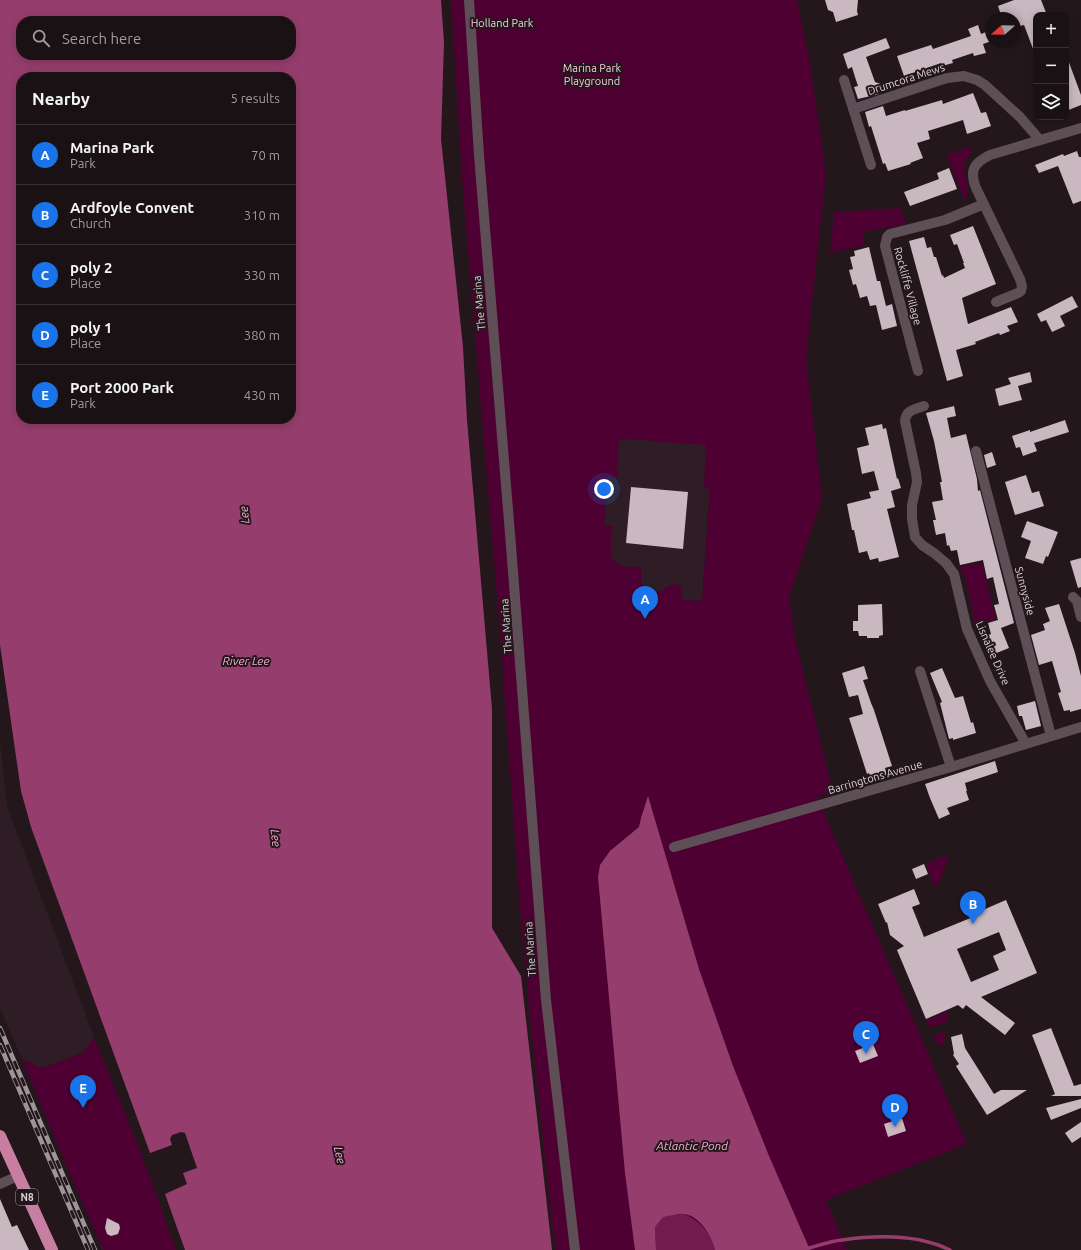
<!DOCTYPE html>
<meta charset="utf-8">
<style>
:root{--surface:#1a1115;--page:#231a1e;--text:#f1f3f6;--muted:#9f9da0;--line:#383134;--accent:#1a73e8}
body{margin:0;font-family:Ubuntu,sans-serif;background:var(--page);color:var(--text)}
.controls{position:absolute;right:12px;top:12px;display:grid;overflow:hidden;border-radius:8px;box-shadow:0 2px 10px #0003}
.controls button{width:36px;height:36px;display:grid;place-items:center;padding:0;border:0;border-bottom:1px solid var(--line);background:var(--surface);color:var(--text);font:20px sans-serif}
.compass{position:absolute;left:985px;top:12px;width:36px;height:36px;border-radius:50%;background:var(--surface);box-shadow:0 2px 10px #0003;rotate:250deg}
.you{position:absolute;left:604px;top:489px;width:14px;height:14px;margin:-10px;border:3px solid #fff;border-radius:50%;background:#1a73e8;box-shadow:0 0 0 6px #1a73e833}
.badge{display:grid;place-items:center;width:26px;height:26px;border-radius:50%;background:var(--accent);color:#fff;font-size:13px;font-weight:700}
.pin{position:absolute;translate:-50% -33px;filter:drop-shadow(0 1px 2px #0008)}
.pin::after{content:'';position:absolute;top:21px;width:14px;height:12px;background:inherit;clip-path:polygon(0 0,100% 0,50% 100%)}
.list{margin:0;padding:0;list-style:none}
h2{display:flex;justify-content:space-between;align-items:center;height:52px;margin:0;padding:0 16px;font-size:17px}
h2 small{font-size:13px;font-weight:400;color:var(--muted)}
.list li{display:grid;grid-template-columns:26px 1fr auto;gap:12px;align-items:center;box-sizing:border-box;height:60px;padding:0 16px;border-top:1px solid var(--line)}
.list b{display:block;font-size:15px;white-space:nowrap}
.list p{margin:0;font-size:13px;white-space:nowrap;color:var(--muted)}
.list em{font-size:13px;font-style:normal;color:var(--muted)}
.icon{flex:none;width:22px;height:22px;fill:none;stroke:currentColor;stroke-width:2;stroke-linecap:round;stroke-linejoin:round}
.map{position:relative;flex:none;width:1081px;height:1250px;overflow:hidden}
.search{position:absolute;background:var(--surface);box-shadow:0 2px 10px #0003;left:16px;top:16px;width:280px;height:44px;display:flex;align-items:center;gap:10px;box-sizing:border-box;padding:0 14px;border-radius:16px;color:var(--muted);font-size:15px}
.panel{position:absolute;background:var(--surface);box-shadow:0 2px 10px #0003;left:16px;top:72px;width:280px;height:352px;border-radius:16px}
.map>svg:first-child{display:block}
.built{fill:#2f1d25}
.green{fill:#4e0032;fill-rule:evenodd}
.forest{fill:#711c4e}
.water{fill:#953e6d;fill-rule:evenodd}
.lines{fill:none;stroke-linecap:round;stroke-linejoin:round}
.stream{stroke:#953e6d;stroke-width:3.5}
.building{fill:#c9b8c0;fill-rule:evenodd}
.street{stroke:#5e4f56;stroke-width:10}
.highway{stroke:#c87ea3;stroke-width:12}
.rail-casing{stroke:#9f9599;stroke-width:4.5}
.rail{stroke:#23171c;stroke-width:3;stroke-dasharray:9;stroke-linecap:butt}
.labels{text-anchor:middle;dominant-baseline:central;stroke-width:4;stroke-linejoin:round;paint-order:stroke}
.shield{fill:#23171c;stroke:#a49b9f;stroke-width:1}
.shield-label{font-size:10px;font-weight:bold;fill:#dcd3d7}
.park-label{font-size:11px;fill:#fbc9e0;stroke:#23171c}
.street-label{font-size:11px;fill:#dcd3d7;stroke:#23171c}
.water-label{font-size:12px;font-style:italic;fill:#f4abcf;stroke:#23171c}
</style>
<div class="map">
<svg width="1081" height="1250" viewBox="0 0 1081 1250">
<rect width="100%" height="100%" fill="#23171c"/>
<path class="built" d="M611 430 713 437 702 601 599 593Z
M0 741 7 806 94 1037 83 1053 42 1068 22 1059 0 1008Z"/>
<path class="green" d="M451 0H797L810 63 826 174 806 358 822 498 789 597 795 638 833 792 817 797 967 1144 826 1200 847 1250H556L551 1213 529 1009 519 894 501 646 462 178ZM623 439 654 441 656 443 664 442 706 445 704 487 710 488 702 601 682 600V586L673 584 660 591 649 592 641 583V567C635 567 628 567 622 566 606 561 612 538 613 526L604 525 608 478H617L619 441Z
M967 147 971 148 972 151C961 165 963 172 969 188L966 189 967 194 966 199H964L947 155Z
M900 208 906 223 894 227 866 231 863 233 865 245 830 253 834 212Z
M982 563 996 619 975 626 967 584 960 567Z
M944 856 947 857V861L940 882 934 886 926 865 930 862Z
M949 1011 947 1022 932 1027 929 1026 926 1020Z
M946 1030 943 1046C938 1045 935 1042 934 1036Z
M94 1037 142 1155 176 1250H103L59 1149 22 1059 42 1068 83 1053Z"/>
<path class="forest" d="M683 1214C700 1220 711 1233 715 1250H656L655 1227 663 1216Z"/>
<path class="water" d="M0 0H441L444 42 441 139 463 347 467 420 492 709V928L521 976 552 1250H185L165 1194 187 1184 183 1173 197 1168 185 1133 181 1132 172 1135 170 1139 172 1145 150 1153 31 827 21 791 0 645ZM21 21H291V55H21ZM21 77H291V419H21Z
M648 796 699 969 733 1066 769 1156 810 1250H715C712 1236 699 1214 682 1214 676 1214 669 1216 663 1217L655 1227 656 1250H635L625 1173 598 877 600 865 610 851 639 827 641 818Z"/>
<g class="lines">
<path class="stream" d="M809 1248C820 1245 831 1241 842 1240 877 1235 917 1234 950 1250"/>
</g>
<path class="building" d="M825 0H858L857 11 858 15 836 22 833 12 828 10Z
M1014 0H1041L1047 15H1036V54H1035L1024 25 1020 26 1018 21 1015 23V18H1002L998 6Z
M978 25 981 34 986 32 989 42 983 44 986 53 974 56 973 53 952 60 953 63 942 66 941 63 904 76 897 56 931 45 933 49 971 36 968 29Z
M886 38 890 48 866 57 875 82 892 88 878 92 879 94 858 99 854 87 858 86 855 77 852 67 848 69 843 54Z
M1067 57 1081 95V105L1066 111V58Z
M973 93 981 113 986 112 991 126 967 134 963 120 928 131 930 139 917 143 923 158 910 163 911 164 888 171 885 163 883 164 871 126 869 127 865 112 883 106 886 116 905 110V111L942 100 943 104Z
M1077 151 1079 157H1081V201L1073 204 1058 166 1039 173 1035 165 1063 154 1064 156Z
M949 168 957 189 910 206 904 192 939 179 937 173Z
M973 226 996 284 962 298 968 324 1011 307 1018 322 1007 326 1010 331 1000 335 999 333 975 342 976 344 956 350 963 376 947 381 909 241 924 237 927 248 931 247 934 257H936L942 276 943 275 944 278 965 268 963 263H964L957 244 954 245 950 235Z
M869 247 877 281H880L886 306 892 304 897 326 882 330 876 305 870 306 867 296 860 298 856 284 853 285 849 270 853 269 850 257 855 256 854 251Z
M1072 296 1078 307 1060 316 1065 326 1052 332 1046 320 1041 322 1037 314Z
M1030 372 1032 382 1018 386 1022 400 999 406 995 389 1011 384 1008 378Z
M954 406 956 416 947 418 951 438 966 434 977 479 978 491 980 490 1014 623 1001 628 1009 648 989 656 982 637 991 634 988 623 998 620 994 605 999 604 993 577 987 579 983 560 960 565 957 550 951 551 949 545 947 546 945 533 936 535 933 520H936L932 502 943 500 940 482H942L934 441 926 413Z
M1065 420 1069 432 1034 443 1037 451 1023 456 1020 447 1016 448 1012 436 1030 430V432Z
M882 424 883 429 886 428 897 479 898 478 901 488 891 491 895 507 887 509 899 557 879 562 878 558 870 560 867 551 859 553 854 530H852L847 504 871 498 869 492 879 490 874 471 862 474 857 448 869 445 865 428Z
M992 452 996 465 987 468 984 455Z
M1026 475 1032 493 1039 491 1044 506 1015 515 1005 482Z
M631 487 688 492 683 549 626 543Z
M1027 521 1058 532 1048 557 1046 556 1043 564 1025 558 1031 541 1021 537Z
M1081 558V587L1078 588 1070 561Z
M882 604 883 635 879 636V638H867V636H859L858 631H853V621H858V605Z
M1059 604 1075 653 1081 676V709L1070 712V710L1064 711 1058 693 1061 692 1052 661 1039 665 1031 635 1045 630 1043 624 1050 621 1045 608Z
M864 666 868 679 863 680 871 703 874 710 892 766 885 768 887 776 872 781 869 773 867 774 849 718 863 714 858 695 849 697 842 673Z
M942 668 955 698 963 696 971 723 973 722 976 733 953 740V738L949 739 940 703 942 702 930 673Z
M1035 701 1041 726 1026 730 1022 716H1019L1017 706Z
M995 761 998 772 965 783 967 791H966L969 800 947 808 950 814 939 819 930 798 925 784Z
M924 864 928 874 916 879 912 869Z
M914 889 920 904 912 907 924 937 973 917 967 903 980 898 985 909 1006 900 1037 973 981 997 1015 1023 1005 1035 966 1005 963 1009 958 1005 926 1019 897 950 904 946 890 935 887 922 886 923 878 904ZM999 932 1006 950 993 956 999 970 971 982 957 949Z
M1051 1028 1074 1086 1081 1084V1096H1051L1055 1094 1032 1035Z
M962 1034 965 1048 994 1094 1001 1090H1027L987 1115 956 1066 959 1064 953 1055 954 1054 951 1037Z
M873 1044 878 1056 860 1063 855 1051Z
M1081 1099V1108L1051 1120 1046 1108Z
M902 1118 906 1131 888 1137 884 1124Z
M1081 1122V1137L1072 1143 1065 1133Z
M0 1199 12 1227 17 1225 29 1250H0Z
M107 1218 119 1224 120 1228 118 1234 111 1236 107 1234 105 1228Z"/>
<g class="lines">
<path class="street" d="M469 0 479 155 511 546 546 1000 575 1250
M844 80 871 165
M853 109 947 78 964 76 977 80 985 85 1020 117 1039 139
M996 302 1018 293 1021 291 1022 286 1020 279 976 188C969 170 974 163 990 155L1081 128
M918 371 885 246 887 237 890 234 945 220 984 204
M924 406C915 409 906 410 905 421L916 473 917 482 912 505V519L915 537 922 545 934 553 946 563 954 574 967 629 990 681 1026 744
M976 451 1051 736
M1073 597 1077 601 1081 617
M920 671 951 767
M674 847 951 767 1081 727
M0 1184 18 1176"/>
<path class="highway" d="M0 1136 52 1250"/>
<defs>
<path id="rail" d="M0 1028 95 1250
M0 1045 88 1250"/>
</defs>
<use href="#rail" class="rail-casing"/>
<use href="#rail" class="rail"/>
</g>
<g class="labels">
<rect class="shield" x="16" y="1189" width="22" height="16" rx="3"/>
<g class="shield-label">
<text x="27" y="1197">N8</text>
</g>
<g class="park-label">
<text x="502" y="23">Holland Park</text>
<text x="592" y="68">Marina Park<tspan x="592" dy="13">Playground</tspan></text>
</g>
<g class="street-label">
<text transform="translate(906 79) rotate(-18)">Drumcora Mews</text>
<text transform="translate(908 286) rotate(75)">Rockliffe Village</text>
<text transform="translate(479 303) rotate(-95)">The Marina</text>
<text transform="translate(1025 591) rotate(75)">Sunnyside</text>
<text transform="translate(506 626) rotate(-94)">The Marina</text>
<text transform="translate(993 653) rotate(66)">Lisnalee Drive</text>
<text transform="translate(875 777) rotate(-16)">Barringtons Avenue</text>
<text transform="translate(530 949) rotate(-94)">The Marina</text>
</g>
<g class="water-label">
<text transform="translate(244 515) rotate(-96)">Lee</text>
<text x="246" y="660">River Lee</text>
<text transform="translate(276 838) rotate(83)">Lee</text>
<text x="692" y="1145">Atlantic Pond</text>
<text transform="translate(340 1155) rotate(78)">Lee</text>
</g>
</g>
</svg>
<div class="controls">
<button>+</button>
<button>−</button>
<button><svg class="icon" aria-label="layers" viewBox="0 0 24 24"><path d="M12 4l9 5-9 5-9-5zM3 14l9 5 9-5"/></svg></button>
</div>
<svg class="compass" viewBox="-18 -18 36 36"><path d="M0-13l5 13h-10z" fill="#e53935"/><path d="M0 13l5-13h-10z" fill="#9f9da0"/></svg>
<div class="you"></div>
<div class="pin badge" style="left:645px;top:619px">A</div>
<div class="pin badge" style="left:973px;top:924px">B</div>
<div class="pin badge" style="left:866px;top:1054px">C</div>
<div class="pin badge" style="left:895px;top:1127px">D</div>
<div class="pin badge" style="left:83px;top:1108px">E</div>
<div class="search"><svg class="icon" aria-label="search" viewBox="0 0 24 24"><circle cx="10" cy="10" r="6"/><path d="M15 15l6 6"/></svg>Search here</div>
<section class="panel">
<h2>Nearby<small>5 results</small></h2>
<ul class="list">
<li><span class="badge">A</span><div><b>Marina Park</b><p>Park</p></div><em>70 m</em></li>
<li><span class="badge">B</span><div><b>Ardfoyle Convent</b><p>Church</p></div><em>310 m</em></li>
<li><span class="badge">C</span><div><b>poly 2</b><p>Place</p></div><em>330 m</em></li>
<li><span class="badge">D</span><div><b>poly 1</b><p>Place</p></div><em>380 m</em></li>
<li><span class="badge">E</span><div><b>Port 2000 Park</b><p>Park</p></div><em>430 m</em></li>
</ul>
</section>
</div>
